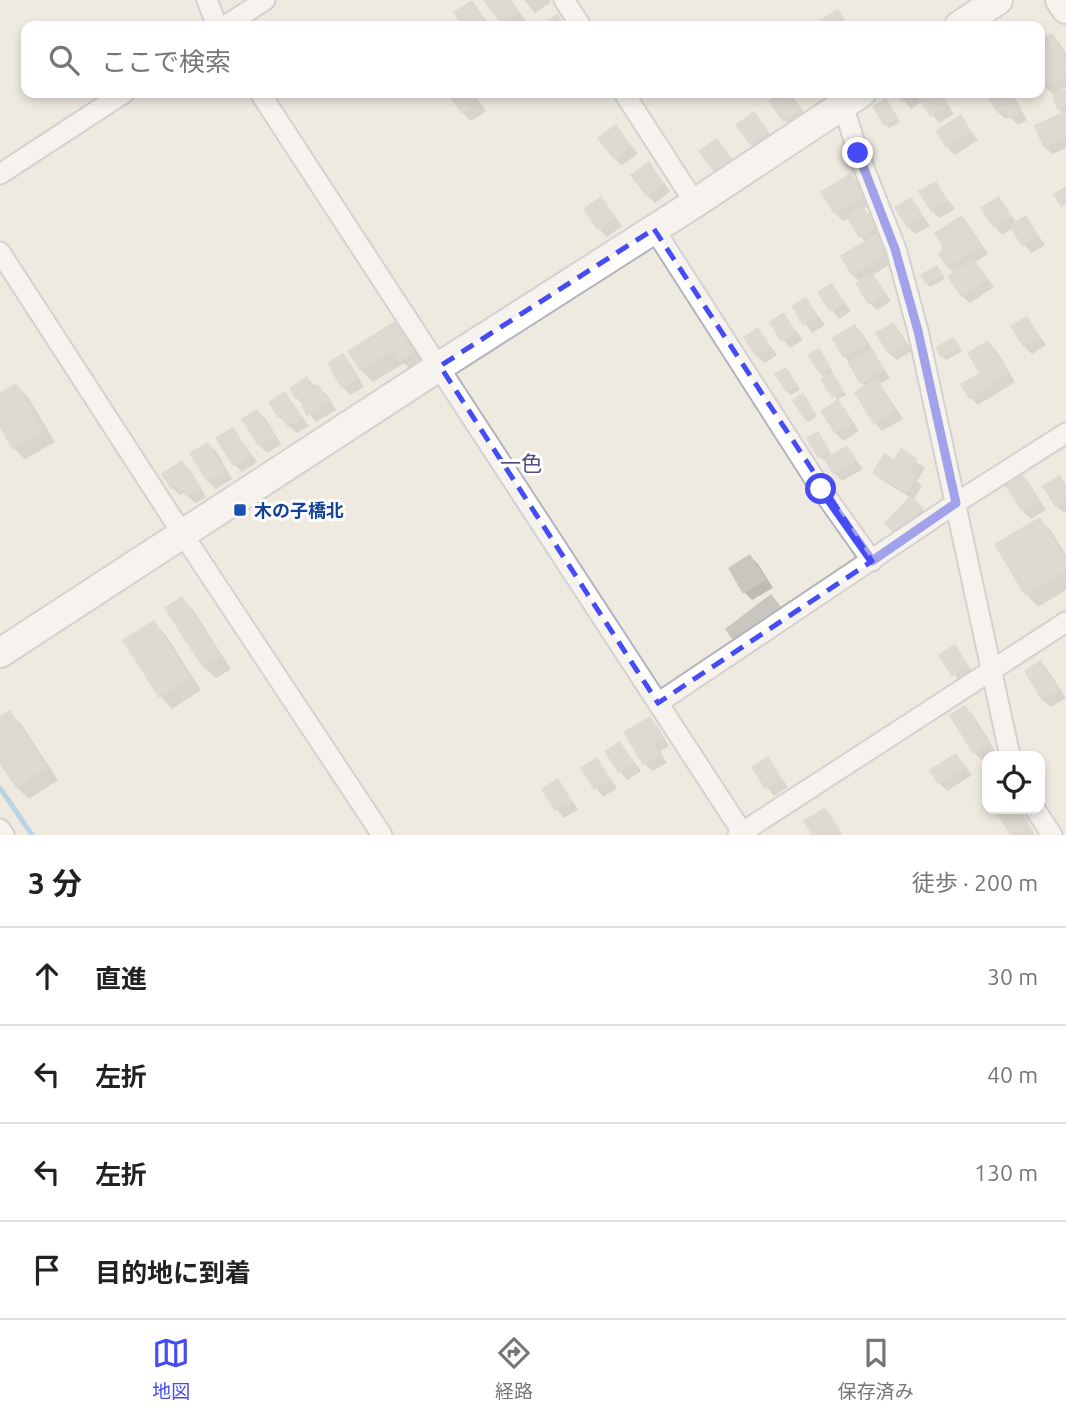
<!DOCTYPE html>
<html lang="ja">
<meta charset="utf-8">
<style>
:root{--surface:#fff;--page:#f2f2f2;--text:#222;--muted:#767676;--line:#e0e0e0;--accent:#464cf5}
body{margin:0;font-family:Ubuntu,"Noto Sans JP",sans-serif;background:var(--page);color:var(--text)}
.controls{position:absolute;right:21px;bottom:21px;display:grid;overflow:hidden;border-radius:14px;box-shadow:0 4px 10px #0003}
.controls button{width:63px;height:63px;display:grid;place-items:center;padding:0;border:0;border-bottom:2px solid var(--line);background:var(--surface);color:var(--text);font:35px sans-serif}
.stop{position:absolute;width:21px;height:21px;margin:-16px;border:5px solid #464cf5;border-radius:50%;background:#fff}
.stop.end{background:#464cf5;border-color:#fff;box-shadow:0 2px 7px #0008}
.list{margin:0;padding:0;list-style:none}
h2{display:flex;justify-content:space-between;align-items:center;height:91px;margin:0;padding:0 28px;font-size:30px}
h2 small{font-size:23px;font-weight:400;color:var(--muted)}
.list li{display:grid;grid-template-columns:46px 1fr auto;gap:21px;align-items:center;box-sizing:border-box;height:98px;padding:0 28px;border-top:2px solid var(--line)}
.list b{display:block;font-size:26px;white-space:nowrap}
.list em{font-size:23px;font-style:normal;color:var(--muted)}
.icon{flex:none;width:38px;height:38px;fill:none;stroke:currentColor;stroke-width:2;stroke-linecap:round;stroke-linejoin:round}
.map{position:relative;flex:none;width:1066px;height:835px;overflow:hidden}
.search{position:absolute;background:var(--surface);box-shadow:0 4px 10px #0003;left:21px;right:21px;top:21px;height:77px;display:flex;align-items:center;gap:18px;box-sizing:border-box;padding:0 24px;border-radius:14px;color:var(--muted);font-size:26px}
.sheet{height:483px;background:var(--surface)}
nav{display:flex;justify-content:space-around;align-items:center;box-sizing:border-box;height:98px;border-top:2px solid var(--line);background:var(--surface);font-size:19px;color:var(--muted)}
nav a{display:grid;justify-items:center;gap:4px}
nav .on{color:var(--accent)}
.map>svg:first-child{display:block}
.shadow{fill:#0003}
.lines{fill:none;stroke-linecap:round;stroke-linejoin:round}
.stream{stroke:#77bbeb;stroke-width:5}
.building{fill:#c9c6bf}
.street-casing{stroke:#b3b3bf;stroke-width:23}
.secondary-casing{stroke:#b3b3bf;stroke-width:32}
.street{stroke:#fff;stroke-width:19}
.secondary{stroke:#fff;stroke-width:28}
.route{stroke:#464cf5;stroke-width:9}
.marked{fill:none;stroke:#464cf5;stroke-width:5;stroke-dasharray:14 9;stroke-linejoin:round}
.transit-dot{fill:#1a4fb4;stroke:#fff;stroke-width:2.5}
.labels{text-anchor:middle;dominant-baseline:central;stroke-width:6;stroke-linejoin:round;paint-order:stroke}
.transit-label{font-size:18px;font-weight:bold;fill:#164399;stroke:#fff;text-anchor:start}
.quarter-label{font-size:21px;fill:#4e4f7d;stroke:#fff}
</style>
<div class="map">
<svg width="1066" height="835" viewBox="0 0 1066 835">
<rect width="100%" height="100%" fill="#eeeae0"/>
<path class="shadow" d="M485 0H511L526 21 518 26H505Z
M524 0H549L551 2 535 13Z
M433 21 438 26H426Z
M1052 35 1060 43 1066 54V87L1060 91 1061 93 1066 91V148L1052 154 1044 146 1064 114 1059 109 1053 94 1045 87 1040 77V64L1043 63 1040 56V41Z
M452 93H473L486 111 471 121 463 113 450 94Z
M782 93H789L808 117 792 129 770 101Z
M898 93H941L954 114 939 123 922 101 911 109Z
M987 93H1012L1027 120 1018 125 1010 117 1006 119 998 112Z
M889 103 900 122 889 128 886 125Z
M754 113 775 141 760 152 752 145Z
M960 117 978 140 955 155 947 147Z
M616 127 638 154 622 165 614 158Z
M717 140 739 167 723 179 715 171Z
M649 164 670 191 655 203 647 195Z
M851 176 859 183 871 205 863 209 871 216 882 236 879 238 896 260 873 275 891 301 877 310 869 303 860 282 853 275 865 242 849 218 843 221 835 213 823 192Z
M935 183 955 209 940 218 932 211Z
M601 198 622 226 607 237 599 229Z
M998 198 1017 223 1026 218 1045 245 1031 253 1012 228 1002 235 995 227 982 208Z
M911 199 930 226 916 234 908 227Z
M962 217 969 225 988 254 975 262 994 287 970 303 962 296 955 273 948 267Z
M940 270 945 279 930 287 927 284Z
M832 285 851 311 839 319 820 293Z
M806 299 825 325 812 333 793 307Z
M783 314 803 340 790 348 783 340Z
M1027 318 1046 345 1032 354 1024 346Z
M394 323 406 335 425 365 413 372 404 363 373 382 361 370 349 351Z
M892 324 900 332 912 351 897 360 889 353Z
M855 326 862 333 890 378 880 384 903 419 882 431 875 423 856 392 865 387 845 357Z
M758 330 777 355 765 363 757 356Z
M954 339 962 351 946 360 943 357Z
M988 343 996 350 1015 382 978 405 970 397 981 373Z
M822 354 833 372 831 373 846 395 837 400 822 379 825 378 821 374Z
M343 355 350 363 364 387 350 395 343 387Z
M789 372 800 390 791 395 788 392Z
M307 379 326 394 336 410 316 422 298 399Z
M16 385 28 397 55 442 25 459 14 448 0 425V395Z
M285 393 309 426 297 433 279 417 270 403Z
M806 398 817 416 808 422 805 418Z
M838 402 845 409 859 431 843 441 836 433Z
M257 411 265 418 281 444 267 453 259 445Z
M233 429 257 462 242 472 234 464Z
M821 437 832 456 847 447 863 469 842 481 835 474 826 458 823 460 820 457Z
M208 444 216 451 232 479 216 489 208 481Z
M901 451 925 468 917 481 922 486 913 500 929 516 905 541 886 523 911 498 882 480 874 473 894 462Z
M182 463 190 470 206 497 196 503 183 493 180 495 172 488Z
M1022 475 1029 483 1046 510 1031 519 1023 511Z
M1059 477 1066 484V512L1064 513 1056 506Z
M1039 519 1051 531 1066 555V590L1038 607 1027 595 996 545Z
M750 556 758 564 773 588 752 600 745 593Z
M182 599 193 610 231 669 216 678 204 667Z
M153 622 165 634 201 690 172 709 161 697 125 641Z
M954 647 975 675 961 684 940 655Z
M1041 662 1048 670 1066 698 1051 707 1043 700Z
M965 707 973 715 996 752 982 760 975 753Z
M9 712 21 724 58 780 29 799 17 787 0 761V718Z
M649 718 657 726 669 746 660 751 667 763 652 771 645 764Z
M620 743 641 771 627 780 606 752Z
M956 755 972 775 947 791 940 784Z
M767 759 788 787 774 796 753 767Z
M597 760 617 788 603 797 583 769Z
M558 780 578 809 564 818 557 810Z
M996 809H1019L1035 835H1012Z"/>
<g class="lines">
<path class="stream" d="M0 788 32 835"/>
</g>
<path class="building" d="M472 0 490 26H463L453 12Z
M483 0H510L519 12 501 25Z
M838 9 848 26H817L815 23Z
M557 14 566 26H539Z
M1053 33 1066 59V76L1043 88 1040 81V39Z
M1066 89V106L1057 110 1052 95Z
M447 93H473L479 102 462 114Z
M779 93H790L802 109 783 122 768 101Z
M896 93H939L948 106 930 117 915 93 902 102Z
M985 93H1010L1021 112 1009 119 1003 109 997 113Z
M886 98 898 118 884 126 872 106Z
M754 111 769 132 751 146 735 125Z
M1066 111V138L1043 147 1034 125Z
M961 114 972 132 946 148 935 131Z
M616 124 631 146 613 159 597 138Z
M717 138 732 159 714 172 698 151Z
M649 161 664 183 646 196 630 175Z
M851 173 865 197 834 214 820 192Z
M936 181 948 201 931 212 918 191Z
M1066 186V204L1061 207 1053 194Z
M601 196 616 217 598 231 583 209Z
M999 196 1012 216 993 228 980 208Z
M911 197 924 217 907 228 894 207Z
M863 206 876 227 859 238 846 217Z
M962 215 982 246 947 268 938 254 943 248 934 233Z
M1026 215 1039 236 1022 247 1009 226Z
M877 233 889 252 852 276 840 256Z
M974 259 988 279 961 297 947 276Z
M937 265 943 275 926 285 920 275Z
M872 272 885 293 868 304 855 283Z
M832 283 845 303 830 312 817 292Z
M806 297 818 317 803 326 791 306Z
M784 312 796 332 781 342 769 322Z
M1027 316 1040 337 1023 347 1010 326Z
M395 321 414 352 400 362 393 351 360 371 347 351Z
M893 322 905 343 888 354 875 333Z
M855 324 867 344 843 358 831 338Z
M758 327 771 347 756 357 743 337Z
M954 337 960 348 941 358 935 347Z
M988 340 1009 374 969 399 960 384 979 373 967 353Z
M819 348 831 368 820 375 807 355Z
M871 349 884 369 860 384 848 363Z
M343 353 358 378 341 388 327 363Z
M786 367 798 386 787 393 774 374Z
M832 372 844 391 832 398 820 379Z
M307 376 314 387 318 384 330 402 307 416 301 406 306 403 302 397 296 400 289 388Z
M877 378 896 411 873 424 854 392Z
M16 383 44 430 12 449 0 428V393Z
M285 391 302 418 288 427 281 416 278 418 268 402Z
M803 393 815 413 804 419 792 400Z
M838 399 853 423 835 434 820 411Z
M257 409 275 436 258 446 241 419Z
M233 427 251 454 233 466 215 438Z
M818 431 830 451 818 458 806 438Z
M208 442 225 471 207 482 189 453Z
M847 445 857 461 833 475 824 459Z
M901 448 918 459 909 473 916 477 906 493 872 473 884 453 894 459Z
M182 460 200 488 187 496 184 490 180 492 175 486 171 489 161 474Z
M1022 473 1040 501 1022 512 1004 484Z
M1060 475 1066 486V500L1055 507 1042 486Z
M911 495 923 508 896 535 884 523Z
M1040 517 1066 560V571L1025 596 994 544Z
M750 554 766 580 743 594 728 568Z
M771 594 782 608 735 643 725 629Z
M182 596 221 656 203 668 164 608Z
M154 620 191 678 159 698 122 640Z
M955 644 969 667 952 677 938 655Z
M1041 660 1059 690 1042 701 1024 671Z
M965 705 989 744 973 754 949 715Z
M10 710 47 768 16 788 0 764V716Z
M650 716 663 738 653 743 660 754 643 765 623 732Z
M620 741 634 763 618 773 604 751Z
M956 753 966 767 938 785 929 770Z
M768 756 782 779 765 789 751 767Z
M597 757 611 780 594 790 580 768Z
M558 778 572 801 555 811 541 789Z
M825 807 842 833 840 835H812L803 821Z
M994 809H1018L1034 835H1010Z"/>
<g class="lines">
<defs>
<path id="street" d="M207 0 217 26
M564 0 581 26
M225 26 265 0
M260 93 744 835
M624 93 695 203
M843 105 858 153 896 249 918 331 1010 756
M0 174 124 93
M654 229 821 489 872 561
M0 252 182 533 382 835
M658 703 956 503 1066 433
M1035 809 1052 835
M0 829 4 835
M738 835 1066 622"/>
<path id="secondary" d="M1060 0 1066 9
M959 26 998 0
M0 653 440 366 695 203 861 93"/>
</defs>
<use href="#street" class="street-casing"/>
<use href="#secondary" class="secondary-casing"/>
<use href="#street" class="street"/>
<use href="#secondary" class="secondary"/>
</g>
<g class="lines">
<path class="route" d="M821 489 872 561 956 503 918 331 895 249 858 153"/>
</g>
<path d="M0 0H1066V835H0ZM654 229 872 561 658 703 440 366Z" fill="#eeeae0" fill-opacity=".55" fill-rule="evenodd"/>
<path class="marked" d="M654 229 872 561 658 703 440 366Z"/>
<rect class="transit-dot" x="233" y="503" width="14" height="14" rx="3.5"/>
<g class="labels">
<g class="transit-label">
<text x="254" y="510">木の子橋北</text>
</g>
<g class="quarter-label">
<text x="521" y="463">一色</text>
</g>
</g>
</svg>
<div class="controls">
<button><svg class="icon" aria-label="locate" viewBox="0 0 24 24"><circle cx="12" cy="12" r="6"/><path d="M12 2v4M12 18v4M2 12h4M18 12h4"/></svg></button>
</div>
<div class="stop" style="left:821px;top:489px"></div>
<div class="stop end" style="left:858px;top:153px"></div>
<div class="search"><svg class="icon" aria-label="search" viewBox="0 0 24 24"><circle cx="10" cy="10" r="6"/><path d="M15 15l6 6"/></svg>ここで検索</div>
</div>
<section class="sheet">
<h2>3 分<small>徒歩 · 200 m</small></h2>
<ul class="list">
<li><svg class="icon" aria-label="ahead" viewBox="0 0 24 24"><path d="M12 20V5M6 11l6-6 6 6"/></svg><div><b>直進</b></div><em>30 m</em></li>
<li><svg class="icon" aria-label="left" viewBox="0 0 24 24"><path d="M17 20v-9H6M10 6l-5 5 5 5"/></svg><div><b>左折</b></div><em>40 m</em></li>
<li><svg class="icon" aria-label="left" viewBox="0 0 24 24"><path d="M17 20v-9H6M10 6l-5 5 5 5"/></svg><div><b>左折</b></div><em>130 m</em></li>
<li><svg class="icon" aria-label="arrive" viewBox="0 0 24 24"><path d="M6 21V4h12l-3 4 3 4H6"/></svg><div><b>目的地に到着</b></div></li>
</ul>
</section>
<nav>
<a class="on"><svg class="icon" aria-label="map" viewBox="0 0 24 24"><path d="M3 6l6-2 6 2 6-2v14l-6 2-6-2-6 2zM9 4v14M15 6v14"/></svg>地図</a>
<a><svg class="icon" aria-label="directions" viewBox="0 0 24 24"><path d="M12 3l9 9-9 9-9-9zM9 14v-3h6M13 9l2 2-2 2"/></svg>経路</a>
<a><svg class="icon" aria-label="saved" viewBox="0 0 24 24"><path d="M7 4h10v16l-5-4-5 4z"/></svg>保存済み</a>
</nav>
